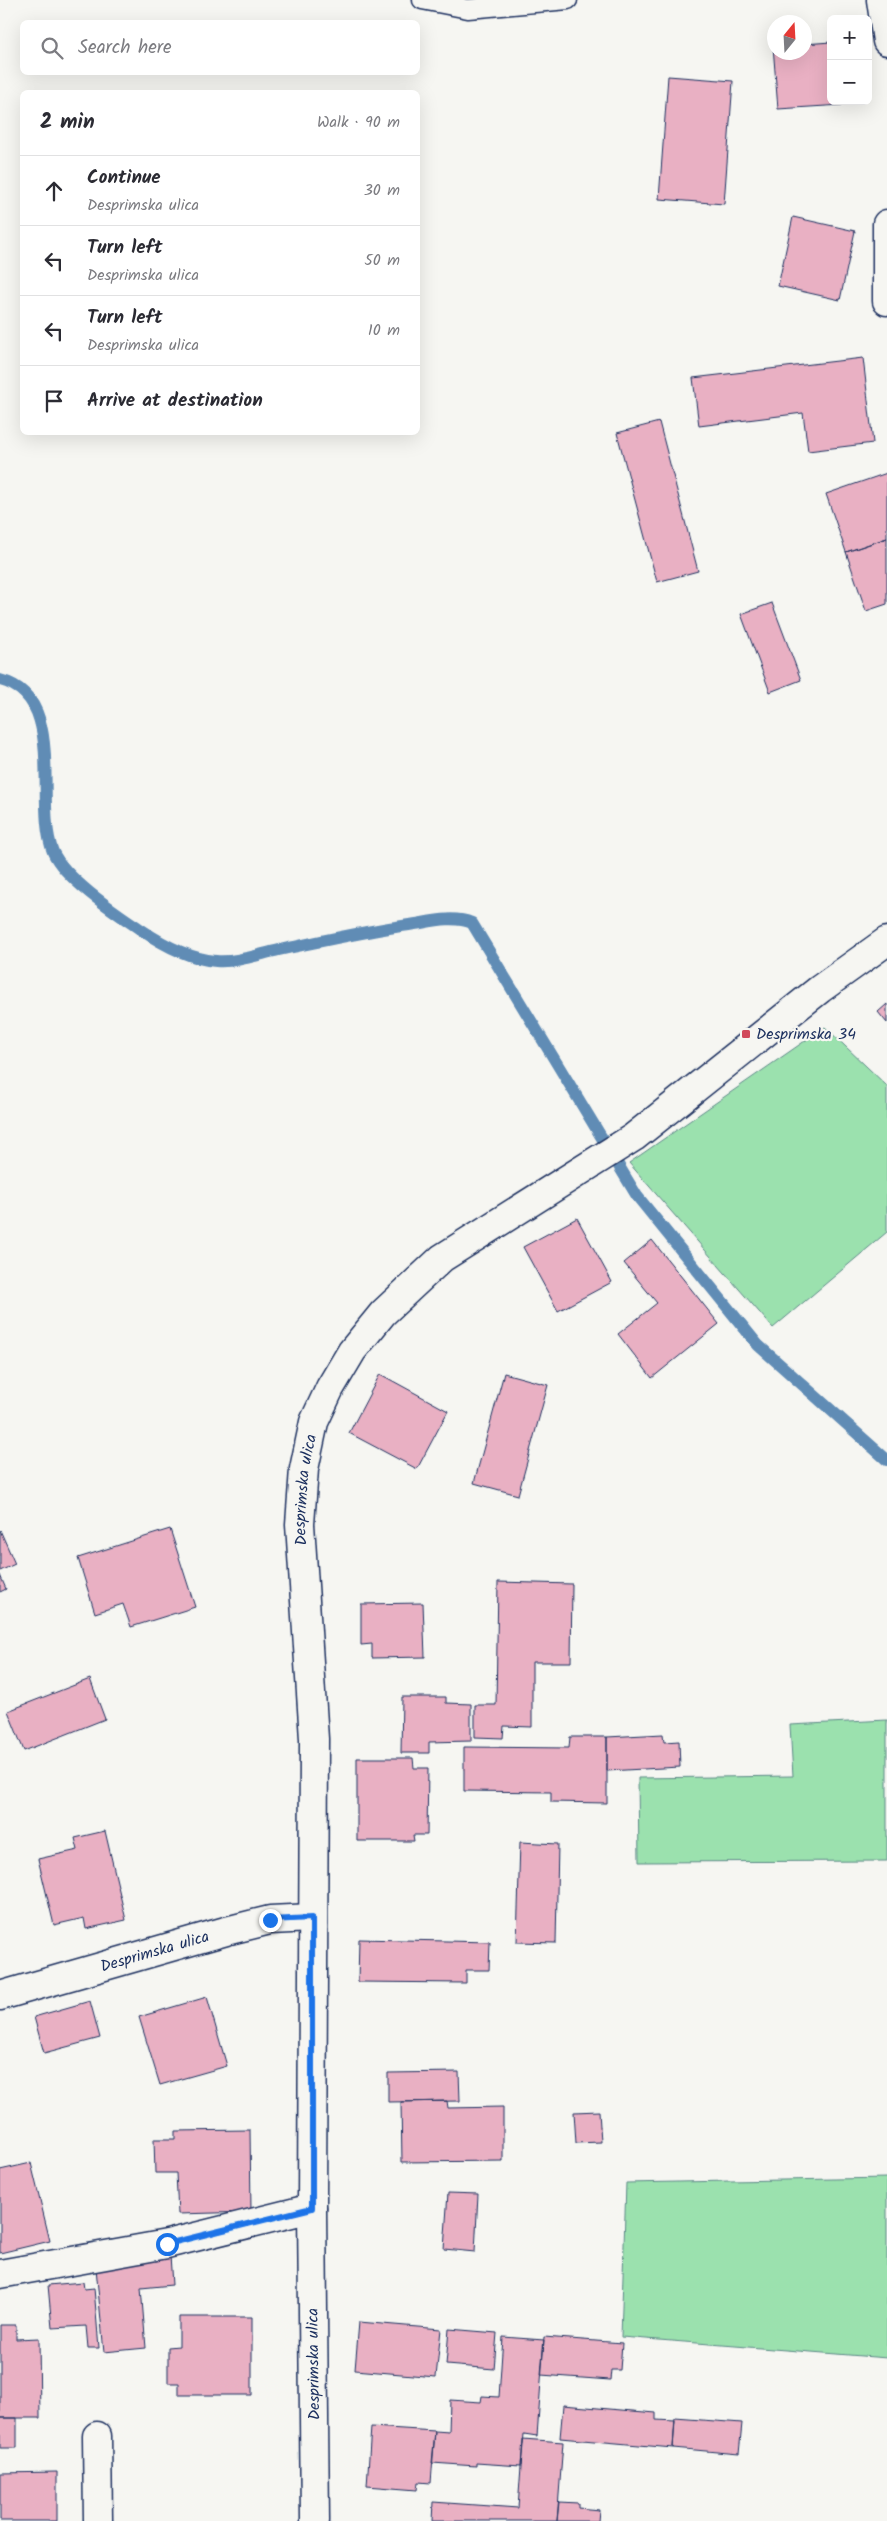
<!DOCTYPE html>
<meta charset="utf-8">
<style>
:root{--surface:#fff;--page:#f2f2f3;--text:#2b2b33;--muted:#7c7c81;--line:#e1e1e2}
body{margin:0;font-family:Kalam,sans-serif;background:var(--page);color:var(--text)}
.controls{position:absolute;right:15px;top:15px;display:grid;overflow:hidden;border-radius:8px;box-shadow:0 5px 20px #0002}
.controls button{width:45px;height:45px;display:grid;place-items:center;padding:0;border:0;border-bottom:1px solid var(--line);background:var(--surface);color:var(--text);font:25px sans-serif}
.compass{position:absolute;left:767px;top:15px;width:45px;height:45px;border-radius:50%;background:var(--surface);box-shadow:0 5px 20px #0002;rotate:18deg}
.stop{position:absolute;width:15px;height:15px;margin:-11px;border:4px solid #1a73e8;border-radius:50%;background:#fff}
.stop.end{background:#1a73e8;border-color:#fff;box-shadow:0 1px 5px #0008}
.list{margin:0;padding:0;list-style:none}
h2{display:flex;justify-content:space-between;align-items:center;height:65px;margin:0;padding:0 20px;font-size:21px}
h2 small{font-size:16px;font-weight:400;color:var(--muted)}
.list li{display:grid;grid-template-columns:32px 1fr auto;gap:15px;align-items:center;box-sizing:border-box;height:70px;padding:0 20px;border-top:1px solid var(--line)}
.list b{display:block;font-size:19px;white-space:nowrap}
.list p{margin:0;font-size:16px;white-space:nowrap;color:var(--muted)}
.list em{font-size:16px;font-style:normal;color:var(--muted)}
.icon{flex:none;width:28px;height:28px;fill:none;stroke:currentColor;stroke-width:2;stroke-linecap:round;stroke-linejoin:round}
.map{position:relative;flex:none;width:887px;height:2521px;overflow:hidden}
.search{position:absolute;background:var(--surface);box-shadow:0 5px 20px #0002;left:20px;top:20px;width:400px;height:55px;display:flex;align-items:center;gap:12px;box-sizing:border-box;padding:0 18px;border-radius:8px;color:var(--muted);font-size:19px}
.panel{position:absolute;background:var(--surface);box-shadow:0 5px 20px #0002;left:20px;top:90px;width:400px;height:345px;border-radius:8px}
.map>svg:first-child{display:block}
.green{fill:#9be1ae;stroke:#5b8886}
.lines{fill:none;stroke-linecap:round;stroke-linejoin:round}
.stream{stroke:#618cb5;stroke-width:12}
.building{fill:#e9b0c3;stroke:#1b2f5e}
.service-casing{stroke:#1b2f5e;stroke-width:21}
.minor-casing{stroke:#1b2f5e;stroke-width:31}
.service{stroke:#f6f6f2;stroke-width:18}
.minor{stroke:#f6f6f2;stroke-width:28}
.route{stroke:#1a73e8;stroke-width:6}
.poi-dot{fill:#d1495b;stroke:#f6f6f2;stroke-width:2}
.labels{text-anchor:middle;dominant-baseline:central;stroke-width:4.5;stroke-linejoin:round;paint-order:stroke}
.poi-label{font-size:16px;fill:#1b2f5e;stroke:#f6f6f2;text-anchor:start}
.street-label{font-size:16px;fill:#1b2f5e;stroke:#f6f6f2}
</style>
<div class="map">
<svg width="887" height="2521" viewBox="0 0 887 2521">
<rect width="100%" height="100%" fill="#f6f6f2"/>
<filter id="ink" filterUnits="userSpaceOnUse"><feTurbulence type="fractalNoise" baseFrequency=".02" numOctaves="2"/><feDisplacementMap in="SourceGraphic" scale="10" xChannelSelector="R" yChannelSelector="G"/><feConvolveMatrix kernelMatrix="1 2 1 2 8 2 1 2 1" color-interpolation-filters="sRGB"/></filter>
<g filter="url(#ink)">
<path class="green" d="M825 1027 887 1086V1232L773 1328 629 1163Z
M887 1720V1861L639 1862 638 1778 793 1776 790 1725Z
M887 2178V2358L621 2337 626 2183Z"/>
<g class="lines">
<path class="stream" d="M0 680C69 697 33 803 53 852 65 879 115 912 140 929 162 944 189 959 216 961 235 963 260 954 279 950 322 941 365 931 409 925 430 922 452 915 472 923L637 1196 758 1345 887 1460"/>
</g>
<path class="building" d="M831 42V101H842V105L778 109 773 46 774 52H804V44Z
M668 76 733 81 724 204 659 199Z
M793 217 855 231 840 300 778 286Z
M863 358 873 443 808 451 803 413 699 426 693 378Z
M659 422 698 571 657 582 617 433Z
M887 473V538L846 552 826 494Z
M887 538V604L866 611 846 552Z
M772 603 801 680 770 692 741 614Z
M887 1004V1023L878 1012Z
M577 1218 612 1282 558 1311 523 1247Z
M652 1240 719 1324 652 1378 618 1334 657 1303 624 1263Z
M504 1373 548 1385 518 1495 474 1483Z
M380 1374 448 1411 417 1469 349 1433Z
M170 1529 195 1607 131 1627 123 1604 95 1613 78 1558Z
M0 1530 15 1564 0 1571Z
M0 1575 6 1589 0 1592Z
M498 1582 572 1584 571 1662H532V1727L504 1726 503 1738 475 1737V1705H496Z
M423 1603 425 1657 372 1658V1644L361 1645V1604Z
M90 1679 105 1719 24 1751 8 1711Z
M402 1697H446V1703L471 1704V1741L429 1742V1753H401Z
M663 1734 664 1742 679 1741 680 1767 607 1771V1737Z
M570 1737H607V1803L551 1802V1792L464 1791V1747L569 1748Z
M357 1758H413L414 1768H428L427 1835H413L414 1841H357Z
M105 1831 126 1920 86 1929 84 1918 54 1925 38 1859 78 1850 75 1838Z
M520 1842 558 1844 556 1943 517 1942Z
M359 1939 490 1942 489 1970H466V1983L358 1982Z
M207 1997 227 2066 160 2085 139 2017Z
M90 2001 100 2038 44 2053 34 2017Z
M459 2072 460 2101 388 2102V2073Z
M447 2101 448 2108 503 2107V2161L402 2162 401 2102Z
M599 2111 601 2142 576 2143 574 2112Z
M250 2130 251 2212 178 2214 176 2173H155L154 2139H175V2131Z
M31 2163 50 2241 0 2253V2170Z
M448 2193 478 2194 475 2252 444 2249Z
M170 2255 172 2285 141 2288 146 2348 104 2352 96 2268Z
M83 2282 84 2289 94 2288 99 2348H88L86 2326 52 2328 48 2285Z
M179 2317H252V2395H179V2383H168V2347L179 2346Z
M359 2322 441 2329 436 2377 355 2370Z
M0 2325H16V2339L39 2338 40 2418H0Z
M449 2329 497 2333 494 2369 446 2365Z
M503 2337 544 2340 537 2436 524 2434 521 2466 476 2463V2466L432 2463 435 2431 449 2432 450 2400 481 2402 482 2396 499 2397Z
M544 2337 622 2343 620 2370H611L610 2380 541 2375Z
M563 2405 656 2413V2420L675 2421 673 2448 560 2438Z
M0 2418H17V2448H0Z
M675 2418 742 2423 739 2454 673 2448Z
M371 2427 435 2431 431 2483 418 2482 417 2490 367 2486Z
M523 2439 563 2442 557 2521H432L433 2502 518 2508Z
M57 2472V2521H0V2473Z
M559 2502 578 2503V2508L599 2510 598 2521H557Z"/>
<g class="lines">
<defs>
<path id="service" d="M422 0 468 9 568 0"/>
<g id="minor">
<path d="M881 0 887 41"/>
<path d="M887 224V301"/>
<path id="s1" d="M0 1996 226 1931 270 1920 312 1918"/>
<path d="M0 2274 167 2244 312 2208"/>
<path d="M97 2436 98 2521"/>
<path id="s2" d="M315 2521 312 2208 314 1739 300 1524 304 1469 314 1422 330 1388 352 1351 383 1313 442 1258 634 1137 820 989 887 941"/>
</g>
</defs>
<use href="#service" class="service-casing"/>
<use href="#minor" class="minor-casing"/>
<use href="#service" class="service"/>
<use href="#minor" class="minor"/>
</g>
</g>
<g class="lines" filter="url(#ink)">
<path class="route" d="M167 2244 312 2208V1918L270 1920"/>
</g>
<rect class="poi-dot" x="741" y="1029" width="10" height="10" rx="2.5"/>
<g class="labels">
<g class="poi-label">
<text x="756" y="1034">Desprimska 34</text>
</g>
<g class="street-label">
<text stroke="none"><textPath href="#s2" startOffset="1032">Desprimska ulica</textPath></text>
<text stroke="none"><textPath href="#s1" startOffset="161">Desprimska ulica</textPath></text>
<text transform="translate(314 2364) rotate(-91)">Desprimska ulica</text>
</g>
</g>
</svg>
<div class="controls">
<button>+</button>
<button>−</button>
</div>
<svg class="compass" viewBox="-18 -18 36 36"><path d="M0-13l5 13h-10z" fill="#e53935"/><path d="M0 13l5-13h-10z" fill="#7c7c81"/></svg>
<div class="stop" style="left:167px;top:2244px"></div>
<div class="stop end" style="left:270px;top:1920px"></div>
<div class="search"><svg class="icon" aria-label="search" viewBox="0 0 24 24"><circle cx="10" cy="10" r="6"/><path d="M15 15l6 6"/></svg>Search here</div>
<section class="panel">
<h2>2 min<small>Walk · 90 m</small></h2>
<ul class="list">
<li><svg class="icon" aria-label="ahead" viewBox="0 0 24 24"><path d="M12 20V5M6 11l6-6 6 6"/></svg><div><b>Continue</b><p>Desprimska ulica</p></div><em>30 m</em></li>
<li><svg class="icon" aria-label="left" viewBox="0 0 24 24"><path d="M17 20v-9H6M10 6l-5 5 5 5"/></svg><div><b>Turn left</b><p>Desprimska ulica</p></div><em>50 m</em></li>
<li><svg class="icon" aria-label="left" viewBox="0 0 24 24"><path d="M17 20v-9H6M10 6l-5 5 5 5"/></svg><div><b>Turn left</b><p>Desprimska ulica</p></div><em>10 m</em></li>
<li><svg class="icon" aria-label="arrive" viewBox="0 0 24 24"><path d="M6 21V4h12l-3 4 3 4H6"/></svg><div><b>Arrive at destination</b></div></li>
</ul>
</section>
</div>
